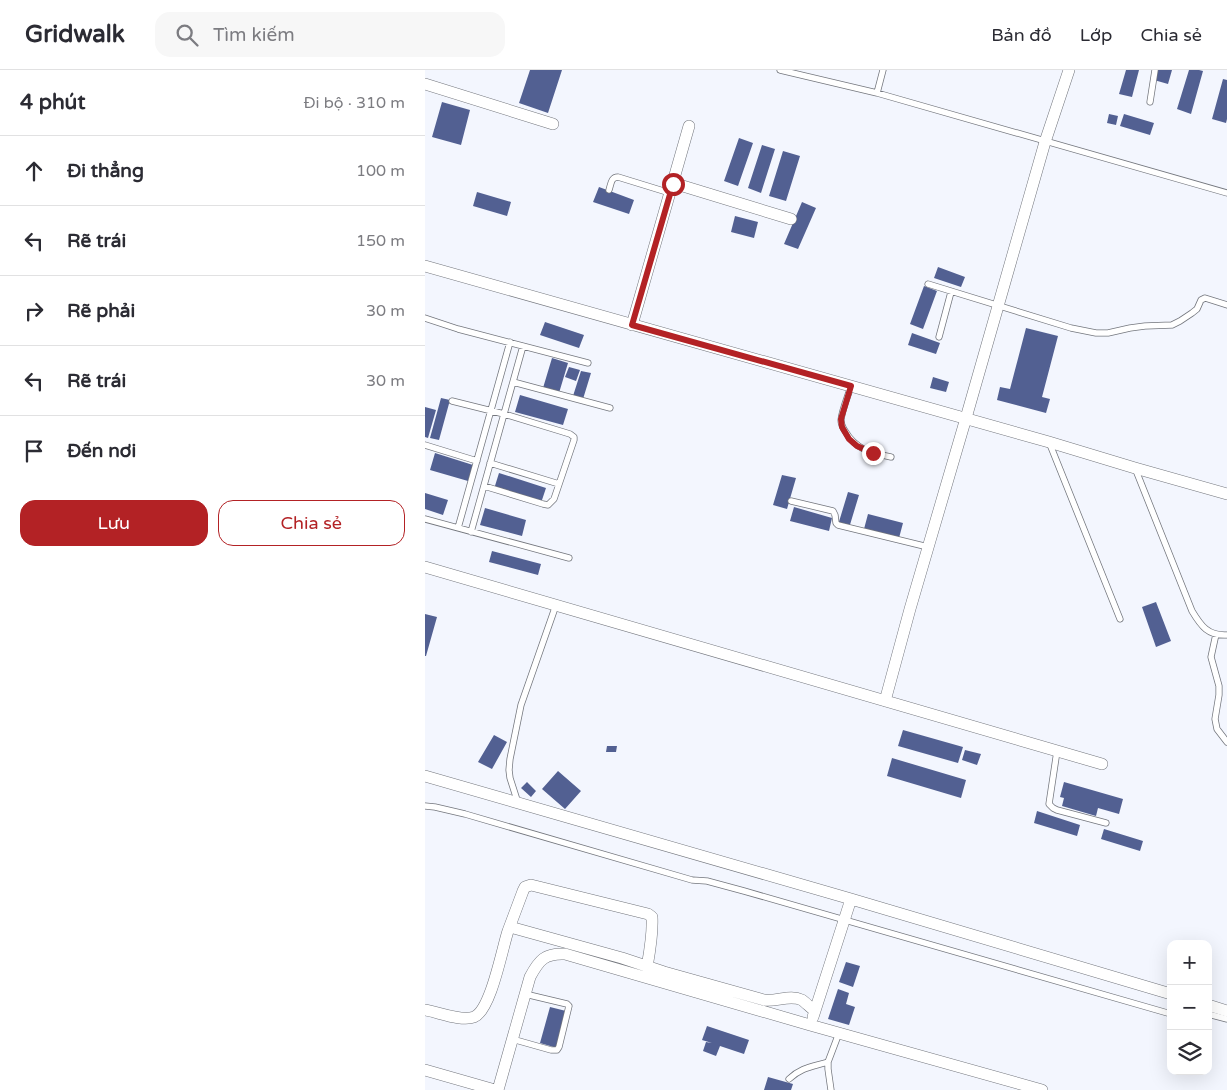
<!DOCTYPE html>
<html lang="vi">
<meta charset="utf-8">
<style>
:root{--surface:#fff;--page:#f7f7f7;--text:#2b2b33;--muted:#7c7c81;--line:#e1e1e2;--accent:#b32225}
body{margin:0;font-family:"Varela Round",sans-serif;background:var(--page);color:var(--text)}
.controls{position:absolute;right:15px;bottom:15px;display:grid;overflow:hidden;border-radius:10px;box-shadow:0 5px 20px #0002}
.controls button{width:45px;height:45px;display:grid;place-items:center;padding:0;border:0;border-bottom:1px solid var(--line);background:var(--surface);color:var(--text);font:25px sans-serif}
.stop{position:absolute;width:15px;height:15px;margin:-11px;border:4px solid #b32225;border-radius:50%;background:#fff}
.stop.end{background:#b32225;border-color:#fff;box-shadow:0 1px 5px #0008}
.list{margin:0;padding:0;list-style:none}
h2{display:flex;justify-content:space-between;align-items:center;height:65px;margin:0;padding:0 20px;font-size:21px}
h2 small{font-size:16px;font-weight:400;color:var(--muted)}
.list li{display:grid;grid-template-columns:32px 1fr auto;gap:15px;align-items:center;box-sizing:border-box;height:70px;padding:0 20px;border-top:1px solid var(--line)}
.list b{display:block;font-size:19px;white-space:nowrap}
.list em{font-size:16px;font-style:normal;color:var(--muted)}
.actions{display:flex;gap:10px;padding:15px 20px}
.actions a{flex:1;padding:11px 0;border:1px solid var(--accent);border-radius:15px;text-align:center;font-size:18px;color:var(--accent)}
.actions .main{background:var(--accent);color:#fff}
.icon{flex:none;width:28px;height:28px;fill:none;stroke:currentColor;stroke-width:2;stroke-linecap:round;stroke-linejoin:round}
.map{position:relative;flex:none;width:802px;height:1020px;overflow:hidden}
header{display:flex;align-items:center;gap:30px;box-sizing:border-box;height:70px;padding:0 25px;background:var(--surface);border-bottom:1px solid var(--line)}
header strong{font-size:24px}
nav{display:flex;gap:28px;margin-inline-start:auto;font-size:18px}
.search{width:350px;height:45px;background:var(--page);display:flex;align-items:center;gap:12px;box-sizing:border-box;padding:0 18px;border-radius:15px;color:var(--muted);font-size:19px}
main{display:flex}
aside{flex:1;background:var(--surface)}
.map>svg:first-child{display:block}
.building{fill:#526092}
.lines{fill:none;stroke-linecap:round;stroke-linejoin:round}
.service-casing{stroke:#73767d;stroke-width:7}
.minor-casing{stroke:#73767d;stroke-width:12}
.service{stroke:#fff;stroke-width:5.5}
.minor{stroke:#fff;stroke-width:11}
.route{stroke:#b32225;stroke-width:6}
</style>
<header>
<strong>Gridwalk</strong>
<div class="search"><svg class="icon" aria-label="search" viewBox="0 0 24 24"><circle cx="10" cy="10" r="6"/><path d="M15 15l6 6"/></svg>Tìm kiếm</div>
<nav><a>Bản đồ</a><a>Lớp</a><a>Chia sẻ</a></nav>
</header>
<main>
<aside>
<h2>4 phút<small>Đi bộ · 310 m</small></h2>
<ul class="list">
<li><svg class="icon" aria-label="ahead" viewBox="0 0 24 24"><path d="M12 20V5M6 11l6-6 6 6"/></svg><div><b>Đi thẳng</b></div><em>100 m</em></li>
<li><svg class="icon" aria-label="left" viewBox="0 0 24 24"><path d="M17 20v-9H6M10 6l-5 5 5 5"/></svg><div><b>Rẽ trái</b></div><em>150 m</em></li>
<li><svg class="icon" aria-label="right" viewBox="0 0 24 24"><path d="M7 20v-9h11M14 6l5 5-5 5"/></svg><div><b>Rẽ phải</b></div><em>30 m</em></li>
<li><svg class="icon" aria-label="left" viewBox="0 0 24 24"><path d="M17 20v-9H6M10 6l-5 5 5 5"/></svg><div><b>Rẽ trái</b></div><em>30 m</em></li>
<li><svg class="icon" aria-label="arrive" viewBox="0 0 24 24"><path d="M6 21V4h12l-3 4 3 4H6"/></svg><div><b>Đến nơi</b></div></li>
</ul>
<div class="actions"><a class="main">Lưu</a><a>Chia sẻ</a></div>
</aside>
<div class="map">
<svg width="802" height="1020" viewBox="0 0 802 1020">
<rect width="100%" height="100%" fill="#f3f6fe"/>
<path class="building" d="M105 0H137L123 43 94 33Z
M701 0H714L707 27 694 24Z
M732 0H747L743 14 729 10Z
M764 0H774L778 1 766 44 752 39Z
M798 9 802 10V49L801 53 787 49Z
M17 32 45 40 36 75 7 67Z
M684 44 693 46 691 55 682 53Z
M699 44 729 53 725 65 695 56Z
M314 68 328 73 313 116 299 111Z
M337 75 350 79 336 123 323 118Z
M358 81 375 86 361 131 344 126Z
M174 117 209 130 204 144 168 132Z
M52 122 86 132 82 146 48 136Z
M377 132 391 138 373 179 359 174Z
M310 146 333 152 329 168 306 162Z
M513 197 540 207 536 217 509 208Z
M499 216 512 221 498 259 485 254Z
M120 252 159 265 154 278 115 265Z
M601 258 633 266 617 327 625 329 621 343 572 330 575 317 585 319Z
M487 263 515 273 511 284 483 275Z
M127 288 143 293 134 323 118 318Z
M144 297 155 300 151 311 140 307Z
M156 301 166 303 158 329 148 326Z
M508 307 524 312 521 322 505 318Z
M95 325 143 339 138 355 90 342Z
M16 328 25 330 14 370 5 368Z
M0 337 11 340 3 368 0 367Z
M10 383 48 395 43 411 5 400Z
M74 403 121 418 116 433 69 419Z
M357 405 371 408 362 439 348 435Z
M423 422 434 425 424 458 413 455Z
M0 423 23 430 18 445 0 439Z
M369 437 407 448 404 461 365 451Z
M60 438 101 450 97 466 55 455Z
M443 444 478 453 474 468 439 459Z
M67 481 116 494 113 505 64 492Z
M731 532 746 571 731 577 717 537Z
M0 544 12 547 1 586H0Z
M478 660 538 677 533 693 473 676Z
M69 665 82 672 67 699 53 692Z
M182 676H192L191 682H181Z
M540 680 556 684 552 695 537 690Z
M467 688 541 710 536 728 462 706Z
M133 701 156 721 140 739 117 719Z
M102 712 111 721 106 727 96 718Z
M639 712 698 729 694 744 673 738 671 746 637 736 639 728 635 727Z
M612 741 655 755 652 766 609 753Z
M679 759 718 771 715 781 676 769Z
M421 892 435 896 428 917 414 912Z
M413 919 424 923 421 934 430 937 424 955 403 949Z
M125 937 141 941 132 978 115 973Z
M282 956 324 970 319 984 295 976 291 986 278 981 281 972 287 973 277 970Z
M343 1007 368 1014 366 1020H339Z"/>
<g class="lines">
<defs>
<path id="service" d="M355 0 452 23 802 123
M452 23 458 0
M725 32 730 0
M184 120C186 114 186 107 193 107L245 123
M503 214 646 258 671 263H683L705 258 720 256 747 255 755 251 767 243 772 239 776 230 780 228 802 235
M0 248 33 259 163 293
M514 267 526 222
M88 312 185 338
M426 316C423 326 417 340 416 350 416 355 418 358 420 361 431 380 446 383 466 387
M27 331 79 344 145 364 149 367V370L129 429 123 435 118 434 59 416
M624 372 695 549
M0 375 52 391
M65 393 134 414
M710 398 767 541C776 556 783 566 802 565
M366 431 408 441 410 445 411 453 413 455 503 477
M0 449 144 488
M33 458 85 272
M46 462 98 276
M791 564 786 587 794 616V625L790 649 792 659 802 672
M632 681 624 734 628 738 632 740 681 753
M93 733 85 708 84 700 85 689 96 635 131 535
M0 736 10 737 40 744 267 810 282 811 319 821 746 944
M783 944 802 949
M87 969 126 980H132L134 977 144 936 142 934 100 924
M364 1009C377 997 387 997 403 992
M406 1020 403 999V992L414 963"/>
<path id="minor" d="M0 14 128 54
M248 113 366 149
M0 196 624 372 710 398 802 424
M207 255 264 56
M0 497 677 694
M460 631 485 539 541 348 620 72 644 0
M0 706 426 829 746 924
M85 857 197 888 239 902 339 930C352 932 365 924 377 930 381 933 386 938 390 941
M783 935 802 941
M0 940C13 942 37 952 49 947 66 940 77 879 83 861 88 848 93 834 98 821L100 817 106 815 223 844 227 847C228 864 225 880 222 897
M388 947 426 829
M0 1000 70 1020
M73 1020 105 907C114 890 120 883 140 884L385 955 617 1020"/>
</defs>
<use href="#service" class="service-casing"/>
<use href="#minor" class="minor-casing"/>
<use href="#service" class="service"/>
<use href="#minor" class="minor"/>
</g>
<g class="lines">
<path class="route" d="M248 114 207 255 426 316 416 349 417 357 424 369 432 376 448 383"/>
</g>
</svg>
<div class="controls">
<button>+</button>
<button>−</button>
<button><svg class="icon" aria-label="layers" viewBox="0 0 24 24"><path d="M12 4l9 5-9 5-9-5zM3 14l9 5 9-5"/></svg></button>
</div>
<div class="stop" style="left:248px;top:114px"></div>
<div class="stop end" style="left:448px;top:383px"></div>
</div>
</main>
